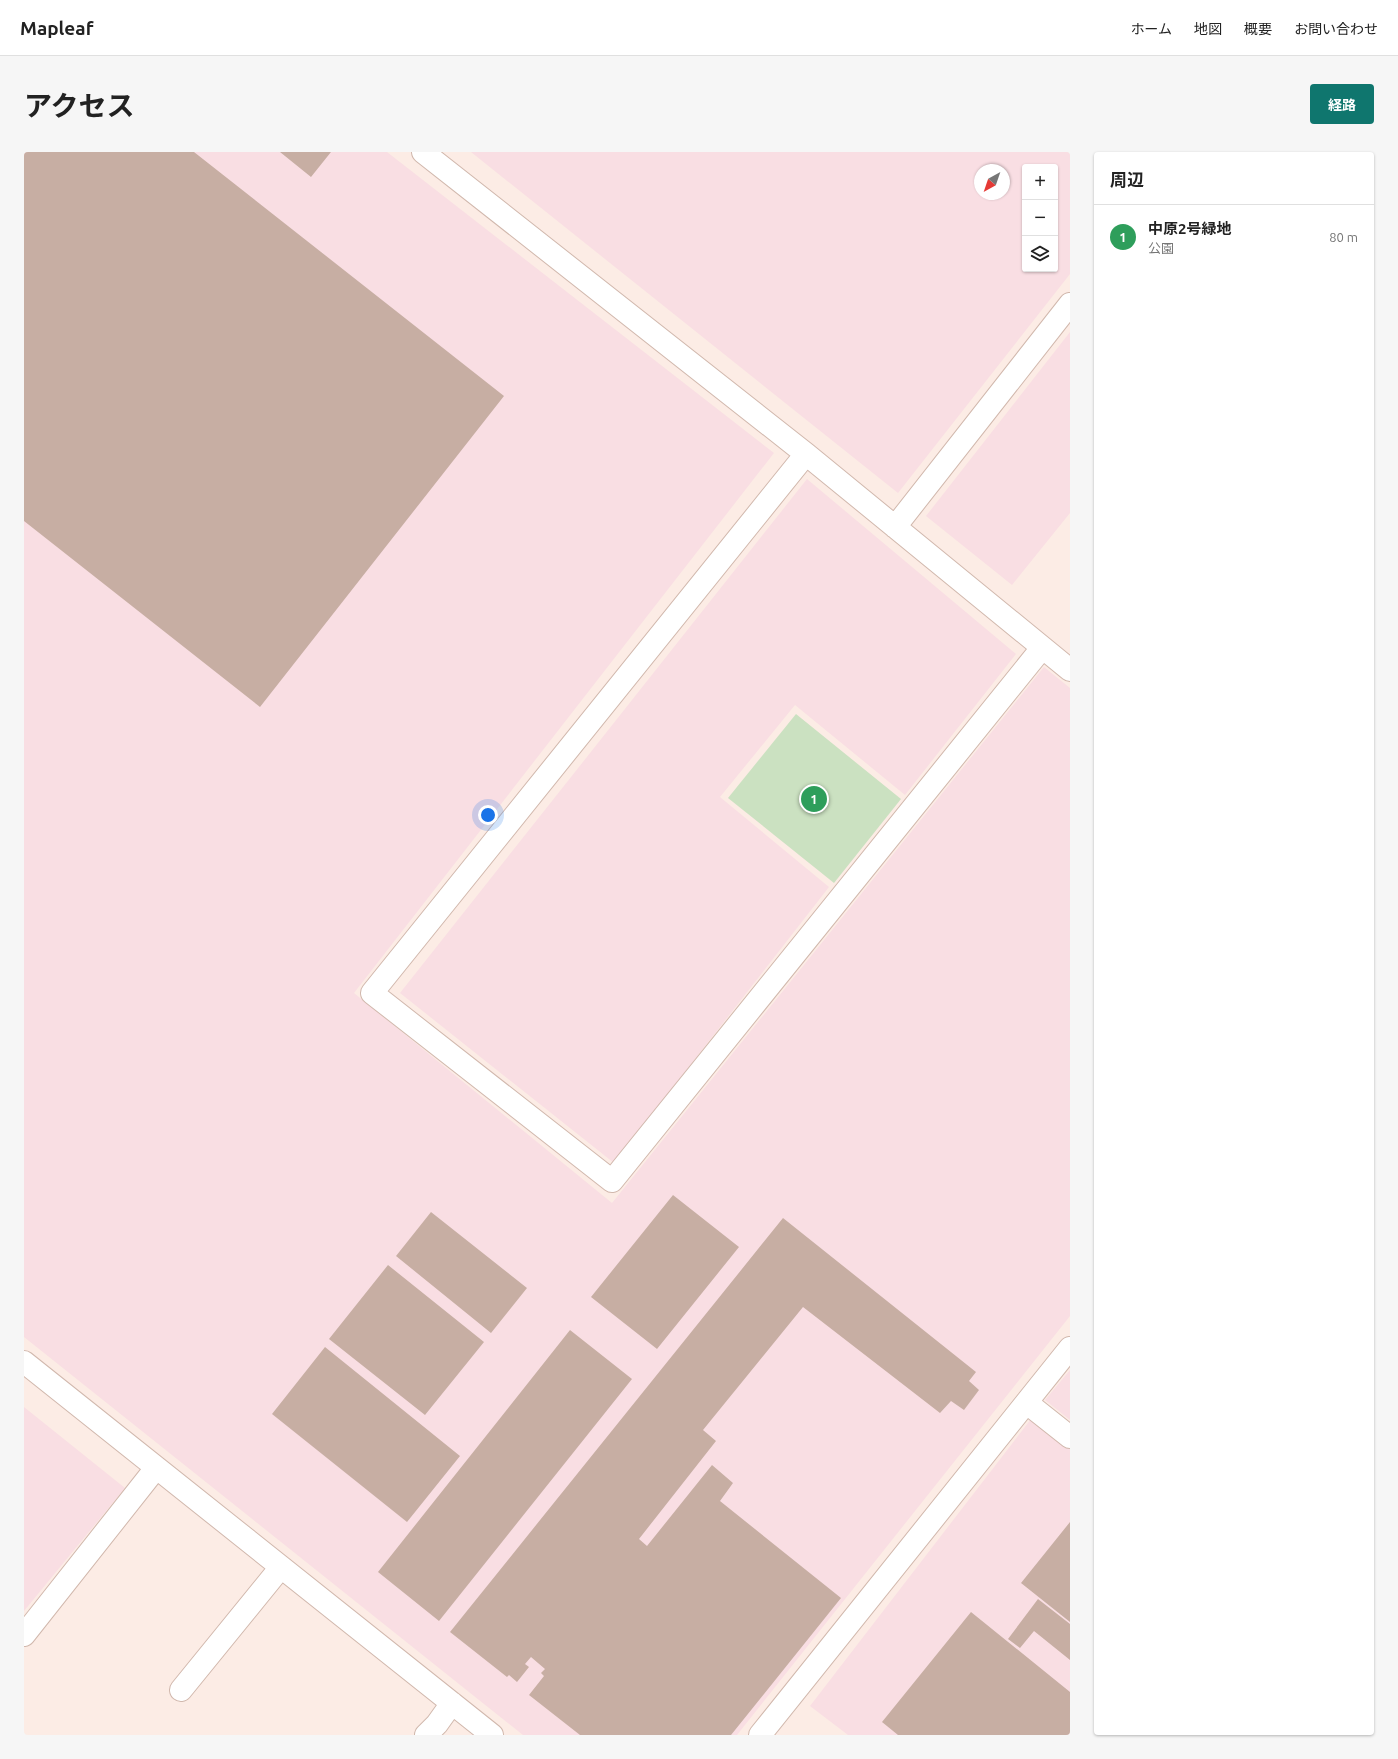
<!DOCTYPE html>
<html lang="ja">
<meta charset="utf-8">
<style>
:root{--surface:#fff;--page:#f6f6f6;--text:#222;--muted:#767676;--line:#e0e0e0;--accent:#0f766e}
body{margin:0;font-family:Ubuntu,"Noto Sans JP",sans-serif;background:var(--page);color:var(--text)}
.controls{position:absolute;right:12px;top:12px;display:grid;overflow:hidden;border-radius:4px;box-shadow:0 1px 3px #0004}
.controls button{width:36px;height:36px;display:grid;place-items:center;padding:0;border:0;border-bottom:1px solid var(--line);background:var(--surface);color:var(--text);font:20px sans-serif}
.compass{position:absolute;left:950px;top:12px;width:36px;height:36px;border-radius:50%;background:var(--surface);box-shadow:0 1px 3px #0004;rotate:220deg}
.you{position:absolute;left:464px;top:663px;width:14px;height:14px;margin:-10px;border:3px solid #fff;border-radius:50%;background:#1a73e8;box-shadow:0 0 0 6px #1a73e833}
.badge{display:grid;place-items:center;width:26px;height:26px;border-radius:50%;background:var(--accent);color:#fff;font-size:13px;font-weight:700}
.pin{position:absolute;translate:-50% -50%;border:2px solid #fff;box-shadow:0 1px 4px #0006}
.list{margin:0;padding:0;list-style:none}
h2{display:flex;justify-content:space-between;align-items:center;height:52px;margin:0;padding:0 16px;font-size:17px}
h2 small{font-size:13px;font-weight:400;color:var(--muted)}
.list li{display:grid;grid-template-columns:26px 1fr auto;gap:12px;align-items:center;box-sizing:border-box;height:64px;padding:0 16px;border-top:1px solid var(--line)}
.list b{display:block;font-size:15px;white-space:nowrap}
.list p{margin:0;font-size:13px;white-space:nowrap;color:var(--muted)}
.list em{font-size:13px;font-style:normal;color:var(--muted)}
.icon{flex:none;width:22px;height:22px;fill:none;stroke:currentColor;stroke-width:2;stroke-linecap:round;stroke-linejoin:round}
.map{position:relative;flex:none;width:1046px;height:1583px;overflow:hidden;border-radius:4px}
header{display:flex;align-items:center;gap:24px;box-sizing:border-box;height:56px;padding:0 20px;background:var(--surface);border-bottom:1px solid var(--line)}
header strong{font-size:19px}
nav{display:flex;gap:22px;margin-inline-start:auto;font-size:14px}
.intro{display:flex;align-items:center;justify-content:space-between;box-sizing:border-box;height:96px;padding:0 24px}
h1{margin:0;font-size:28px}
.button{padding:10px 18px;border-radius:4px;background:var(--accent);color:#fff;font-size:14px;font-weight:700}
main{display:flex;gap:24px;padding:0 24px}
aside{flex:1;background:var(--surface);border-radius:4px;box-shadow:0 1px 3px #0004}
.map>svg:first-child{display:block}
.industrial{fill:#f9dee3;fill-rule:evenodd}
.green{fill:#cbe1c1}
.building{fill:#c7aea3}
.lines{fill:none;stroke-linecap:round;stroke-linejoin:round}
.minor-casing{stroke:#d1b8ad;stroke-width:24}
.minor{stroke:#fff;stroke-width:22}
</style>
<header>
<strong>Mapleaf</strong>
<nav><a>ホーム</a><a>地図</a><a>概要</a><a>お問い合わせ</a></nav>
</header>
<div class="intro"><h1>アクセス</h1><a class="button">経路</a></div>
<main>
<div class="map">
<svg width="1046" height="1583" viewBox="0 0 1046 1583">
<rect width="100%" height="100%" fill="#fcece5"/>
<path class="industrial" d="M0 0H363L750 301 330 841 588 1051 1020 515 1046 536V1164L713 1583H499L0 1185Z
M447 0H1046V122L874 341ZM1001 15H1031V117H1001ZM956 18H980V42H956Z
M1046 180V361L988 433 902 364Z
M783 327 992 502 881 643 771 553 696 645 805 735 590 1011 376 841Z
M1046 1218V1268L1021 1248Z
M0 1255 101 1336 0 1459Z
M1007 1267 1046 1297V1583H824L786 1554Z"/>
<path class="green" d="M772 562 877 647 810 731 704 646Z"/>
<path class="building" d="M0 0H170L480 244 236 555 0 369Z
M256 0H307L287 25Z
M649 1043 715 1095 633 1197 567 1145Z
M407 1060 503 1136 467 1181 372 1104Z
M759 1066 952 1220 945 1229 955 1238 940 1258 927 1249 916 1261 779 1155 679 1278 692 1289 615 1387 623 1394 688 1313 709 1331 696 1349 817 1446 707 1583H556L505 1543 520 1524 517 1521 521 1517 507 1505 501 1512 505 1515 493 1530 485 1523 483 1525 426 1480Z
M364 1113 460 1190 401 1263 305 1187Z
M546 1178 608 1227 415 1469 354 1420Z
M301 1195 436 1304 383 1370 248 1262Z
M1046 1370V1470L997 1431Z
M1014 1447 1046 1472V1508L1010 1479 996 1496 984 1487Z
M947 1460 1046 1540V1583H874L858 1570Z"/>
<g class="lines">
<defs>
<path id="minor" d="M399 0 782 302 1046 518
M782 302 348 841 588 1029 1018 496
M871 375 1046 152
M0 1210 468 1583
M1003 1251 1046 1285
M0 1483 132 1316
M157 1538 257 1415
M402 1583 413 1572 428 1551
M736 1583 1046 1196"/>
</defs>
<use href="#minor" class="minor-casing"/>
<use href="#minor" class="minor"/>
</g>
</svg>
<div class="controls">
<button>+</button>
<button>−</button>
<button><svg class="icon" aria-label="layers" viewBox="0 0 24 24"><path d="M12 4l9 5-9 5-9-5zM3 14l9 5 9-5"/></svg></button>
</div>
<svg class="compass" viewBox="-18 -18 36 36"><path d="M0-13l5 13h-10z" fill="#e53935"/><path d="M0 13l5-13h-10z" fill="#767676"/></svg>
<div class="you"></div>
<div class="pin badge" style="left:790px;top:647px;background:#2e9e5b">1</div>
</div>
<aside>
<h2>周辺<small></small></h2>
<ul class="list">
<li><span class="badge" style="background:#2e9e5b">1</span><div><b>中原2号緑地</b><p>公園</p></div><em>80 m</em></li>
</ul>
</aside>
</main>
